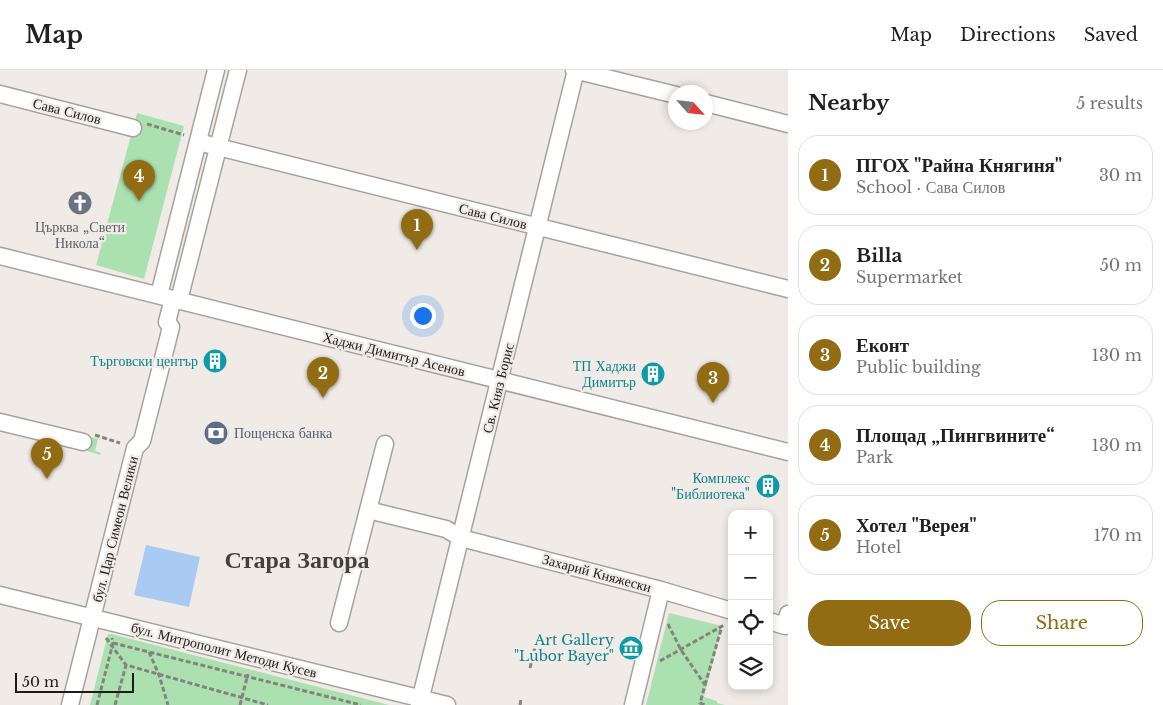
<!DOCTYPE html>
<meta charset="utf-8">
<style>
:root{--surface:#fff;--page:#f2f2f2;--text:#202124;--muted:#757577;--line:#e0e0e0;--accent:#916c12}
body{margin:0;font-family:"Libre Baskerville",serif;background:var(--page);color:var(--text)}
.controls{position:absolute;right:15px;bottom:15px;display:grid;overflow:hidden;border-radius:10px;box-shadow:0 2px 8px #0003}
.controls button{width:45px;height:45px;display:grid;place-items:center;padding:0;border:0;border-bottom:1px solid var(--line);background:var(--surface);color:var(--text);font:25px sans-serif}
.compass{position:absolute;left:668px;top:15px;width:45px;height:45px;border-radius:50%;background:var(--surface);box-shadow:0 2px 8px #0003;rotate:117deg}
.scale{position:absolute;left:15px;bottom:12px;width:119px;box-sizing:border-box;padding-left:5px;border:2px solid #1e1c1a;border-top:0;font-size:14px;line-height:18px;white-space:nowrap;color:#1e1c1a;-webkit-text-stroke:4px #f0ebe6;paint-order:stroke}
.you{position:absolute;left:422px;top:245px;width:18px;height:18px;margin:-12px;border:4px solid #fff;border-radius:50%;background:#1a73e8;box-shadow:0 0 0 8px #1a73e833}
.badge{display:grid;place-items:center;width:32px;height:32px;border-radius:50%;background:var(--accent);color:#fff;font-size:16px;font-weight:700}
.pin{position:absolute;translate:-50% -41px;filter:drop-shadow(0 1px 2px #0008)}
.pin::after{content:'';position:absolute;top:26px;width:18px;height:15px;background:inherit;clip-path:polygon(0 0,100% 0,50% 100%)}
.list{margin:0;padding:0;list-style:none}
h2{display:flex;justify-content:space-between;align-items:center;height:65px;margin:0;padding:0 20px;font-size:21px}
h2 small{font-size:16px;font-weight:400;color:var(--muted)}
.list li{display:grid;grid-template-columns:32px 1fr auto;gap:15px;align-items:center;box-sizing:border-box;height:80px;margin:0 10px 10px;padding:0 10px;border:1px solid var(--line);border-radius:20px}
.list b{display:block;font-size:19px;white-space:nowrap}
.list p{margin:0;font-size:16px;white-space:nowrap;color:var(--muted)}
.list em{font-size:16px;font-style:normal;color:var(--muted)}
.actions{display:flex;gap:10px;padding:15px 20px}
.actions a{flex:1;padding:11px 0;border:1px solid var(--accent);border-radius:20px;text-align:center;font-size:18px;color:var(--accent)}
.actions .main{background:var(--accent);color:#fff}
.icon{flex:none;width:28px;height:28px;fill:none;stroke:currentColor;stroke-width:2;stroke-linecap:round;stroke-linejoin:round}
.map{position:relative;flex:none;width:788px;height:635px;overflow:hidden}
header{display:flex;align-items:center;gap:30px;box-sizing:border-box;height:70px;padding:0 25px;background:var(--surface);border-bottom:1px solid var(--line)}
header strong{font-size:24px}
nav{display:flex;gap:28px;margin-inline-start:auto;font-size:18px}
main{display:flex}
aside{flex:1;background:var(--surface)}
.map>svg:first-child{display:block}
.green{fill:#abe1b0}
.water{fill:#a9caf3}
.lines{fill:none;stroke-linecap:round;stroke-linejoin:round}
.minor-casing{stroke:#a7a29e;stroke-width:19}
.path{stroke:#86837f;stroke-width:3;stroke-dasharray:5 2.5;stroke-linecap:butt}
.minor{stroke:#fff;stroke-width:16}
.labels{text-anchor:middle;dominant-baseline:central;stroke-width:4.5;stroke-linejoin:round;paint-order:stroke}
.street-label{font-size:14px;fill:#1e1c1a;stroke:#f0ebe6}
.worship-label{font-size:14px;fill:#5b616d;stroke:#f0ebe6}
.culture-label{font-size:14px;fill:#0d838f;stroke:#f0ebe6;text-anchor:end}
.service-label{font-size:14px;fill:#4e5e75;stroke:#f0ebe6;text-anchor:start}
.town-label{font-size:24px;font-weight:bold;fill:#43403c;stroke:#f0ebe6}
</style>
<header>
<strong>Map</strong>
<nav><a>Map</a><a>Directions</a><a>Saved</a></nav>
</header>
<main>
<div class="map">
<svg width="788" height="635" viewBox="0 0 788 635">
<rect width="100%" height="100%" fill="#f0ebe6"/>
<path class="green" d="M137 43 184 56 144 209 96 195Z
M88 366 98 369 95 381 101 383 100 385 84 380Z
M669 543 722 556 704 627 717 631V633L725 635H646Z
M108 564H111L389 635H90Z"/>
<path class="water" d="M147 97 153 98 146 123 140 122Z
M146 475 200 487 189 537 134 525Z"/>
<g class="lines">
<defs>
<path id="minor" d="M574 0 676 25
M0 24 133 58
M706 33 788 54
M198 72 788 219
M0 186 788 382
M159 225 216 0
M179 230 238 0
M0 352 83 372
M368 440 446 459 461 468 661 520 732 541
M0 525 447 635
M769 551 785 556 788 544
M339 553 385 374
M70 635 135 378 142 371 171 257 167 252 173 229
M419 635 576 0
M633 635 661 520"/>
</defs>
<use href="#minor" class="minor-casing"/>
<path class="path" d="M147 54 184 65
M95 365 120 373
M668 554 681 580 705 615 700 633 705 635
M106 568 126 595 268 635
M113 573 361 635
M149 582 159 605 168 635
M660 591 724 555
M530 598 536 573
M705 615 722 556
M97 635 113 573 112 568
M115 635 126 595
M240 635 248 604
M520 635 521 629"/>
<use href="#minor" class="minor"/>
</g>
<defs>
<symbol id="church-disc" viewBox="-11 -11 22 22"><circle r="9.5" fill="#6b7280" stroke="#f0ebe6"/><path d="M-1.2-6h2.4v3.5h3.3v2.4h-3.3V6h-2.4V-.1h-3.3v-2.4h3.3Z" fill="#fff"/></symbol>
<symbol id="building-disc" viewBox="-11 -11 22 22"><circle r="9.5" fill="#0f9aa8" stroke="#f0ebe6"/><path d="M-4-6H4V6H1V3H-1V6H-4ZM-2.5-4.3h1.7v1.8h-1.7ZM.8-4.3h1.7v1.8H.8ZM-2.5-1h1.7V.8h-1.7ZM.8-1h1.7V.8H.8Z" fill="#fff"/></symbol>
<symbol id="bank-disc" viewBox="-11 -11 22 22"><circle r="9.5" fill="#5c6f8a" stroke="#f0ebe6"/><path d="M-6-4H6V4H-6ZM0-2.3a2.3 2.3 0 1 0 0 4.6a2.3 2.3 0 1 0 0-4.6Z" fill="#fff"/></symbol>
<symbol id="museum-disc" viewBox="-11 -11 22 22"><circle r="9.5" fill="#0f9aa8" stroke="#f0ebe6"/><path d="M0-6L6-3V-2H-6V-3ZM-5-1h2V3h-2ZM-1-1h2V3h-2ZM3-1h2V3H3ZM-6 4H6V6H-6Z" fill="#fff"/></symbol>
</defs>
<g fill-rule="evenodd">
<use href="#church-disc" x="66" y="119" width="28" height="28"/>
<use href="#building-disc" x="201" y="277" width="28" height="28"/>
<use href="#building-disc" x="639" y="290" width="28" height="28"/>
<use href="#bank-disc" x="202" y="349" width="28" height="28"/>
<use href="#building-disc" x="754" y="402" width="28" height="28"/>
<use href="#museum-disc" x="617" y="564" width="28" height="28"/>
</g>
<g class="labels">
<g class="street-label">
<text transform="translate(67 41) rotate(14)">Сава Силов</text>
<text transform="translate(493 146) rotate(14)">Сава Силов</text>
<text transform="translate(394 284) rotate(14)">Хаджи Димитър Асенов</text>
<text transform="translate(498 318) rotate(-76)">Св. Княз Борис</text>
<text transform="translate(115 459) rotate(-76)">бул. Цар Симеон Велики</text>
<text transform="translate(597 503) rotate(15)">Захарий Княжески</text>
<text transform="translate(224 580) rotate(14)">бул. Митрополит Методи Кусев</text>
</g>
<g class="worship-label">
<text x="80" y="157">Църква „Свети<tspan x="80" dy="16">Никола“</tspan></text>
</g>
<g class="culture-label">
<text x="198" y="291">Търговски център</text>
<text x="636" y="296">ТП Хаджи<tspan x="636" dy="16">Димитър</tspan></text>
<text x="750" y="408">Комплекс<tspan x="750" dy="16">"Библиотека"</tspan></text>
<text x="614" y="570">Art Gallery<tspan x="614" dy="16">"Lubor Bayer"</tspan></text>
</g>
<g class="service-label">
<text x="234" y="363">Пощенска банка</text>
</g>
<g class="town-label">
<text x="297" y="489">Стара Загора</text>
</g>
</g>
</svg>
<div class="controls">
<button>+</button>
<button>−</button>
<button><svg class="icon" aria-label="locate" viewBox="0 0 24 24"><circle cx="12" cy="12" r="6"/><path d="M12 2v4M12 18v4M2 12h4M18 12h4"/></svg></button>
<button><svg class="icon" aria-label="layers" viewBox="0 0 24 24"><path d="M12 4l9 5-9 5-9-5zM3 14l9 5 9-5"/></svg></button>
</div>
<svg class="compass" viewBox="-18 -18 36 36"><path d="M0-13l5 13h-10z" fill="#e53935"/><path d="M0 13l5-13h-10z" fill="#757577"/></svg>
<div class="scale">50 m</div>
<div class="you"></div>
<div class="pin badge" style="left:417px;top:180px">1</div>
<div class="pin badge" style="left:323px;top:328px">2</div>
<div class="pin badge" style="left:713px;top:333px">3</div>
<div class="pin badge" style="left:139px;top:131px">4</div>
<div class="pin badge" style="left:47px;top:409px">5</div>
</div>
<aside>
<h2>Nearby<small>5 results</small></h2>
<ul class="list">
<li><span class="badge">1</span><div><b>ПГОХ &quot;Райна Княгиня&quot;</b><p>School · Сава Силов</p></div><em>30 m</em></li>
<li><span class="badge">2</span><div><b>Billa</b><p>Supermarket</p></div><em>50 m</em></li>
<li><span class="badge">3</span><div><b>Еконт</b><p>Public building</p></div><em>130 m</em></li>
<li><span class="badge">4</span><div><b>Площад „Пингвините“</b><p>Park</p></div><em>130 m</em></li>
<li><span class="badge">5</span><div><b>Хотел &quot;Верея&quot;</b><p>Hotel</p></div><em>170 m</em></li>
</ul>
<div class="actions"><a class="main">Save</a><a>Share</a></div>
</aside>
</main>
